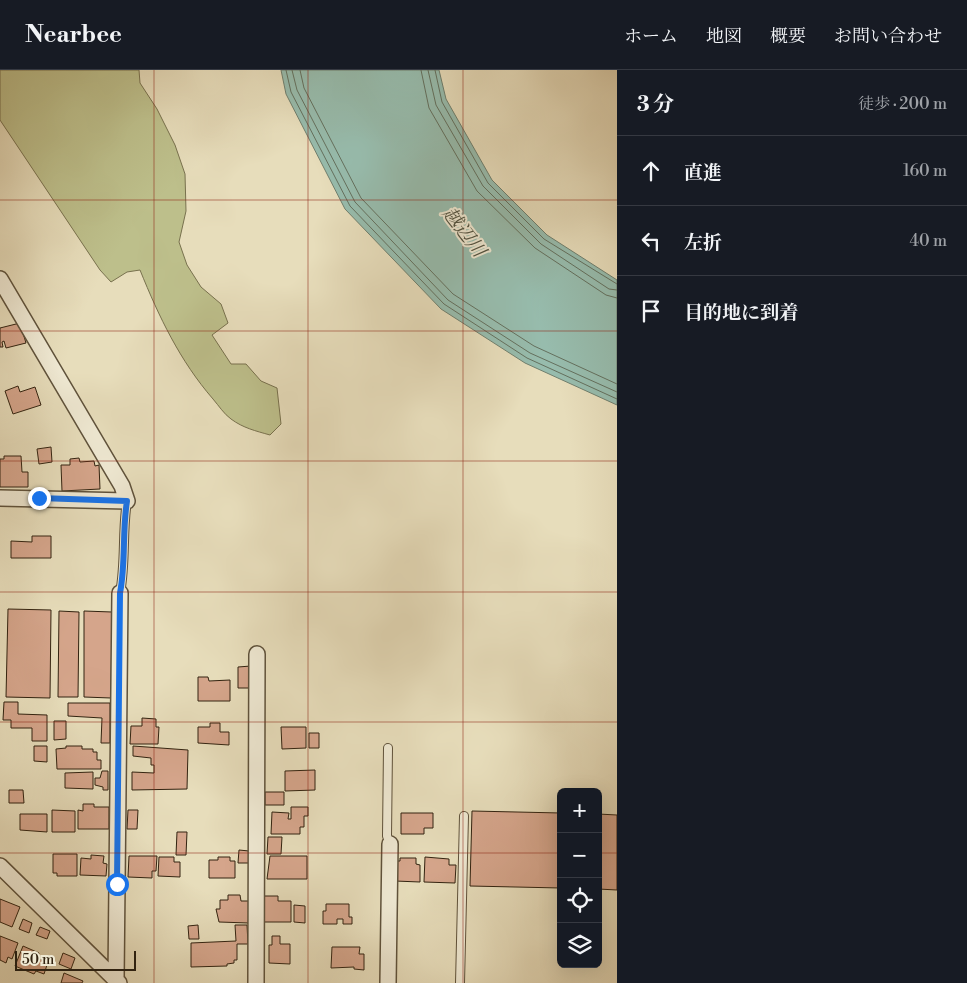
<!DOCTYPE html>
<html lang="ja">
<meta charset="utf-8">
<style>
:root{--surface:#171b24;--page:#242831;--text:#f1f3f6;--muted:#9ea1a6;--line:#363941}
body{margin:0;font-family:"Libre Bodoni","Noto Serif JP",serif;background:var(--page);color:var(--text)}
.controls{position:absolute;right:15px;bottom:15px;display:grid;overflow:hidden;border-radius:8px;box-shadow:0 5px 20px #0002}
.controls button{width:45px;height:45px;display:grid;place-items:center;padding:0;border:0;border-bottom:1px solid var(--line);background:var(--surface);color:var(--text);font:25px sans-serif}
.scale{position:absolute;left:15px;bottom:12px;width:121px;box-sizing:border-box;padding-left:5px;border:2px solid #322310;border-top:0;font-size:14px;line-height:18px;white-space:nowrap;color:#322310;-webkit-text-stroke:4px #efe9d3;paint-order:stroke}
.stop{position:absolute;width:15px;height:15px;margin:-11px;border:4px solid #1a73e8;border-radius:50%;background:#fff}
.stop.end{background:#1a73e8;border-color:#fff;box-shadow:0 1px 5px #0008}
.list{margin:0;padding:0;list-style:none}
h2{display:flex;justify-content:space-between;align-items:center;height:65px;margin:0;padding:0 20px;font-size:21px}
h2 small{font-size:16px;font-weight:400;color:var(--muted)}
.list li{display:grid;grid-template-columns:32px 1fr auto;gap:15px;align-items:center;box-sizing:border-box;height:70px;padding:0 20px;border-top:1px solid var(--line)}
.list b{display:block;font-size:19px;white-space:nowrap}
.list em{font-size:16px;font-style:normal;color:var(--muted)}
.icon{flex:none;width:28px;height:28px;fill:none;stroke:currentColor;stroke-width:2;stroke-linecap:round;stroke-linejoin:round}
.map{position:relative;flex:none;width:617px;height:913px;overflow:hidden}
header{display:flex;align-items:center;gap:30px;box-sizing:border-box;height:70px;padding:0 25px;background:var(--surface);border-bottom:1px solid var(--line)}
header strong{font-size:24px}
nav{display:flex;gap:28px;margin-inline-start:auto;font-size:18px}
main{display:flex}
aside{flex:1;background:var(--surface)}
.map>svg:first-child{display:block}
.green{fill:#bdbf8b;stroke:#78714e}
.water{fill:#97bcad;stroke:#6f7f6e}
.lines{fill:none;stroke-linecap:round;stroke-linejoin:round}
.shore{stroke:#64705e;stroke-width:1}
.building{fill:#d5a58b;stroke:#322310}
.lane-casing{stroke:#5f523b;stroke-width:10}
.street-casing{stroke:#5f523b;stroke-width:18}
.lane{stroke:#efe9d3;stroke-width:8}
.street{stroke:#efe9d3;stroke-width:15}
.route{stroke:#1a73e8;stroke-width:6}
.grid{fill:none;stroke:#8f2418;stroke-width:1;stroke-opacity:0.55}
.labels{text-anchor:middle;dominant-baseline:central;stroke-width:4;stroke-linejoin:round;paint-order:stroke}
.water-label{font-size:19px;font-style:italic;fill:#50513f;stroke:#efe9d3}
</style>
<header>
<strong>Nearbee</strong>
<nav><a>ホーム</a><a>地図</a><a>概要</a><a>お問い合わせ</a></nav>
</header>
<main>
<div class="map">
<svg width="617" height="913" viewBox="0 0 617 913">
<rect width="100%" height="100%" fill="#e7ddbb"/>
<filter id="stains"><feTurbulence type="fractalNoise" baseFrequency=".004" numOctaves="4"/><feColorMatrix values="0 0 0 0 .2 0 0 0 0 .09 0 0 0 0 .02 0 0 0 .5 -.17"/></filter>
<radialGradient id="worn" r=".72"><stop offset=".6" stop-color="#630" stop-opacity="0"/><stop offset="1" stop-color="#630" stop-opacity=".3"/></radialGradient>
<path class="green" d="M0 0H139L140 13 157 39 175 75 185 104 186 141 179 172 187 195 201 217 221 234 228 253 212 265 231 294H246L261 311 277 318 281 354 270 365C256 361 243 358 231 349 224 344 219 336 213 329 180 291 159 247 140 200L127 202 111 212 100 200 0 50Z"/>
<path class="water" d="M281 0H439L446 29 492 110 547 165 617 210V335L525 293 441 239 345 139 286 24Z"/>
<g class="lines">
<path class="shore" d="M286 0 291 22 350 136 444 234 527 288 617 329
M292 0 297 20 355 132 448 230 530 283 617 322
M300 0 304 18 361 128 453 224 534 276 617 314
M421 0 429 38 477 121 535 178 606 225 617 228
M428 0 436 35 483 116 541 174 609 219 617 220
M435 0 442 32 488 113 544 169 617 214"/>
</g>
<path class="building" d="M20 253 26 273 6 278 4 271 2 272 3 277H0V258Z
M18 316 20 322 35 317 41 335 13 344 5 321Z
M51 377 52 392 39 394 37 379Z
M4 386H21L22 402H28V417H0V389H4Z
M79 388 80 392 94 391 95 396 99 395 100 419 62 421 61 395H70V389Z
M32 466H51V488H11V471L32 472Z
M8 539 51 540 50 628 6 627Z
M59 541 79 542 78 627H58Z
M84 541 112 542 111 628 84 627Z
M251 596V618H238V597Z
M198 607H208L209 611 230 610V631H198Z
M4 632H18V644L47 645V671H32V658H11V650H3Z
M68 633H110V673H101L102 648 68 646Z
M142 648 156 649V657H159L158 674H130L131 656H142Z
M54 651H66V669L54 670Z
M210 653H220V662H229V675L198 673V657H210Z
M281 657H306V678L282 679Z
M309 663H319V678H309Z
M34 676H47V692L34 691Z
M66 676H82V679H93V682H97V690H101V699H57L56 679 66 678Z
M133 676 188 680 187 719 132 720V702L154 703V695H151V688L133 686Z
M315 700V720L285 721V701Z
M102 701H108V720H103V717L95 715V708H100Z
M93 702V719L65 718V703Z
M9 720H23L24 733H9Z
M265 722H284V735H265Z
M83 734H94V737H109V759H78V740L83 741Z
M291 737H308V746H304V757H300V764H271L272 742 289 743 288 749H291Z
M52 740 75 741V762H52Z
M128 740H138L137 759H127Z
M472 741 561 743V818L470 816Z
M401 743H433V758H424V764H401Z
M20 744H47V762L20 760Z
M598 744 617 745V820L598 819Z
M177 762H187L186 785H176Z
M268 767H282L281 784H267Z
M239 780 249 781V793H238Z
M53 784H77V806H57V803H53Z
M91 785 104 786 103 793 107 794 106 806 80 805 81 788 91 789Z
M129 786H157L156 801H152V808L128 807Z
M270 786H307V809H267Z
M159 787H174V792H180V807L158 806Z
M218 787H230V791H235V808H209V790H218Z
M425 787 449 789V795H456L455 813 424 812Z
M400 788H416V794L420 795V812L395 811V791H400Z
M228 825H240L241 831H249V853L219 852 216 839H220V830H228Z
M264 826H278V831H291V852H264Z
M0 829 20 837 12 857 0 852Z
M326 834H349V847H352V854H343V849H337V854H323V841H326Z
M294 835 305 836V853L294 852Z
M23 849 32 853 29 863 19 859Z
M198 855 199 869H189L188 856Z
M235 855H247L248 874H237V890H234V893L227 894V896L191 897V873L236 871Z
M40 857 50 861 47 869 36 865Z
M0 866 18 873 12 889 8 887 6 893 0 890Z
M272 866H280V874H290V894L269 893V875H272Z
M23 876 39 883 37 888 48 892 44 904 36 901 34 904 15 896Z
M332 877H360L359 884H364V900L354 899V897L331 898Z
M63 883 75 888 71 899 59 894Z
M64 903 83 911 82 913H61Z"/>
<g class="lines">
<defs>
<path id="lane" d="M120 523C126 492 122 462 127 431
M388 678 387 766 390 774
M460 913 464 746"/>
<path id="street" d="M0 209 122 416 127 431 0 428
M0 796 119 913
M116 910 120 523
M256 913 257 584
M388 913 390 774"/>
</defs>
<use href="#lane" class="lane-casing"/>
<use href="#street" class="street-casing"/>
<use href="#lane" class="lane"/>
<use href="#street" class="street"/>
</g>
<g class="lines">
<path class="route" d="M39 428 127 431C122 462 126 492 120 523L117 814"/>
</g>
<path class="grid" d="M154 0V913M308 0V913M463 0V913M0 130H617M0 261H617M0 391H617M0 522H617M0 652H617M0 783H561M598 783H617"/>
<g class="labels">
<g class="water-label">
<text transform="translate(464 162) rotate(52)">越辺川</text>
</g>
</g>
<rect width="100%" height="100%" filter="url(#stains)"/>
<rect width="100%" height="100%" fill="url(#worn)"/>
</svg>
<div class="controls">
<button>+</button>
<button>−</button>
<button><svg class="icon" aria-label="locate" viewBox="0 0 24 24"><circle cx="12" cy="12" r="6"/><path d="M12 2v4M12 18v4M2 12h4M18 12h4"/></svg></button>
<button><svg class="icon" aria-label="layers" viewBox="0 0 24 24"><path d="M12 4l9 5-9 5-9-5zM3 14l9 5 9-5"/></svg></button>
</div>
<div class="scale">50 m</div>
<div class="stop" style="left:117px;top:814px"></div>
<div class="stop end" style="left:39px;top:428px"></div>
</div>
<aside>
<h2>3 分<small>徒歩 · 200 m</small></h2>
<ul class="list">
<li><svg class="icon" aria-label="ahead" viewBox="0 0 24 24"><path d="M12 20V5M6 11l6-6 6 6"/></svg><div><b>直進</b></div><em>160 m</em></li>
<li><svg class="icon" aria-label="left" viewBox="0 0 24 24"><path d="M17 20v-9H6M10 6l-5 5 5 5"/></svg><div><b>左折</b></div><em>40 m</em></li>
<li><svg class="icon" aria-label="arrive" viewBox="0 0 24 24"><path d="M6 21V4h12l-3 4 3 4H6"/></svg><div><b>目的地に到着</b></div></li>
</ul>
</aside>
</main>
